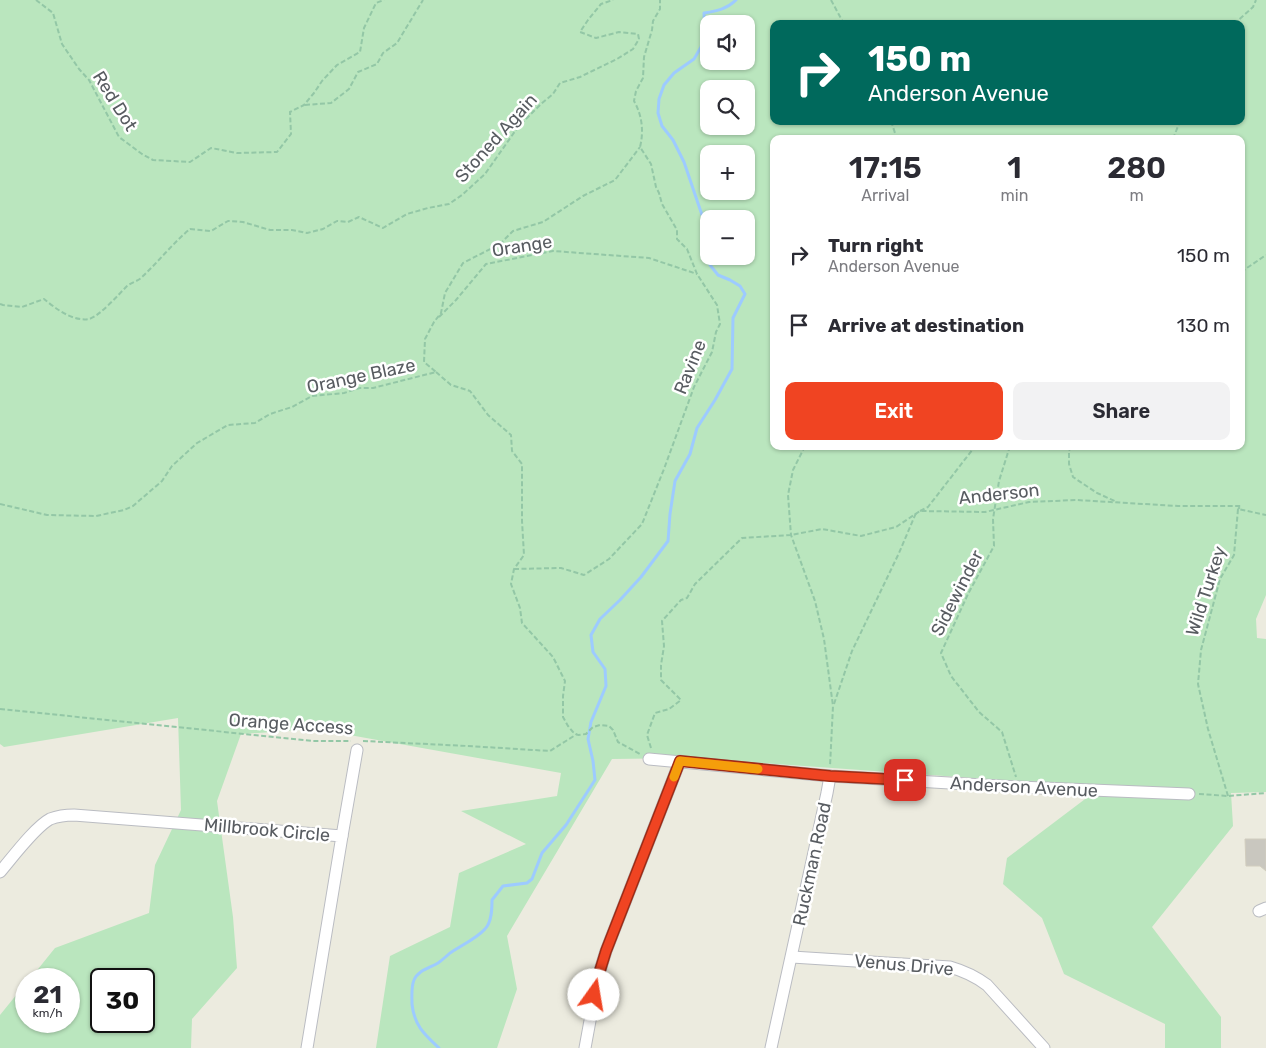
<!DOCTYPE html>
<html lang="en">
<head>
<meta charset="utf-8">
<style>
	:root { --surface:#fff; --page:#f2f2f3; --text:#2b2b33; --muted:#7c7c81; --accent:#f04422 }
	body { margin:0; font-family:Rubik,sans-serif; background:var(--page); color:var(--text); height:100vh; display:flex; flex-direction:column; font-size:19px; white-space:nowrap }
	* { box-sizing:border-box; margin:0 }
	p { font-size:16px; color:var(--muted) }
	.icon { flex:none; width:28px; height:28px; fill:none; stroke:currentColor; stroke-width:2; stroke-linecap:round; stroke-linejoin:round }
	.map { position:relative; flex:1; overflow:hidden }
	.side { position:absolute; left:770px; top:135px; width:475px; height:315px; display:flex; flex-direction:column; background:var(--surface); border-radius:10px; box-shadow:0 1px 4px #0004 }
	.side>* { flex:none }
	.top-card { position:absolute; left:770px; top:20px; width:475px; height:105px; border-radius:10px; box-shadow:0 1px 4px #0004; background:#00695c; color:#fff; overflow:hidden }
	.fabs { position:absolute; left:700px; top:15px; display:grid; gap:10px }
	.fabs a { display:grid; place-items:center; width:55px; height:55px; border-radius:10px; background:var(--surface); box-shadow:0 1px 4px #0004; font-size:25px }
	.speed { position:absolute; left:15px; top:968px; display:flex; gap:10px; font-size:25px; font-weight:700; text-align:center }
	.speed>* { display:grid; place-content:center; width:65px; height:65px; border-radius:50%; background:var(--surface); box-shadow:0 1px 4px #0004; line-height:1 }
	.speed small { font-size:12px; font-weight:400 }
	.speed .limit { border:2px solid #111; border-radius:8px; background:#fff; color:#111 }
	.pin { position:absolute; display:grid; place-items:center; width:42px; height:42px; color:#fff; margin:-21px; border-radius:10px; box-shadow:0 2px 8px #0006 }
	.me { position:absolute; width:55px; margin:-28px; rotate:13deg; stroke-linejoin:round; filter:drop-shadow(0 0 4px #0008) }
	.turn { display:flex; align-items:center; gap:18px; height:105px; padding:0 15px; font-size:22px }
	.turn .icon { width:65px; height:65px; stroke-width:2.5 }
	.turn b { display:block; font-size:35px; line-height:42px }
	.eta { display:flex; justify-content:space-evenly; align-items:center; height:85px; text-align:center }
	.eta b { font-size:30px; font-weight:600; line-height:35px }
	.cta { display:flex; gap:10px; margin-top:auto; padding:10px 15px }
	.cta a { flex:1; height:58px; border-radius:10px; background:var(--accent); color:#fff; font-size:20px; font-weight:600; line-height:58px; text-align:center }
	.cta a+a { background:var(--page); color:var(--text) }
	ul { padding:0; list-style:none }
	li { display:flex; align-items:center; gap:15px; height:70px; padding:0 15px }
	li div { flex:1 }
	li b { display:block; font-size:19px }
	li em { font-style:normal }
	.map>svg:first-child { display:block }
</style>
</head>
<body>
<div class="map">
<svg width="1266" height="1048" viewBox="0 0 1266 1048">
	<rect width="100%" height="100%" fill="#ecebdf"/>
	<!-- green -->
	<path fill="#bae6be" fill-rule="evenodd" d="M0,0H1266V595L1256,619L1257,638L1266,639V792L1231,793L1233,826L1152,927L1221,1017V1048H1165V1024L1064,974L1042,918L1003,884L1007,858L1101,787L691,758L612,759L507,936L517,989L497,1048H376L390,956L450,927L459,873L526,844L461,811L557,796L561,773L316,729L241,734L217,801L233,917L237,968L192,1019L191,1048H0V1015L26,983V1021H69V979H30L55,948L149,913L155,865L181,810L178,718L4,747L0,744ZM709,24H746V61H709ZM774,24H1241V121H774ZM709,89H746V126H709ZM774,139H1241V446H774ZM709,154H746V191H709ZM709,219H746V256H709ZM101,979H144V1021H101Z"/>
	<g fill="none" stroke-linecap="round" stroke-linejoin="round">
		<!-- stream -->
		<path stroke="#9dcbff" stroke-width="3" d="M439,1048C424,1034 414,1025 412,1004C412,996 411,987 414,980C418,970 430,968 438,963C444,959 448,954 453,951C464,944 477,938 485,929C492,922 492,908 492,900L503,886L527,883L532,879L542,853L566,825L595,780L593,761L588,739L591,722L606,686L605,669L593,652L591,635L600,619L620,600L641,577L668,541L670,514L675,481L690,454L697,428L715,400L732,369L733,318L745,294L740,286L730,280L718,275L710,265L707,253L708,224L702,215L684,162L673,140L662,126L658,113L659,99L664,85L674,73L694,59L701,47L705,33L704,13C717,11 727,9 736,0"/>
	</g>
	<!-- building -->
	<polygon fill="#c9c7bf" stroke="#d1cdbe" points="1245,839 1266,839 1266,871 1260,866 1246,866"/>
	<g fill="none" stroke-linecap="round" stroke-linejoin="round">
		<!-- street casing -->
		<g stroke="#babcc2" stroke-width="13">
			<g id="street">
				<polyline points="649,759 830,776 1019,787 1189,794"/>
				<polyline points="342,836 357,750"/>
				<path d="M0,872C12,858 35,827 50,819C58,816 66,815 74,815L342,836L307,1048"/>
				<polyline points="1259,911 1266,908"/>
				<path d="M792,957L950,967C964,971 975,976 987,985L1044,1048"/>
				<polyline points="585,1048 598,977 606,951 680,761"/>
				<polyline points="771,1048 827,793 830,776"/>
			</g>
		</g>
		<!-- path -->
		<g stroke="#93c7a6" stroke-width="2" stroke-dasharray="5 2.5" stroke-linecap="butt">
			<polyline points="36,0 53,13 62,44 79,69 89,80 119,137 142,154 153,160 190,162 211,148 237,153 277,152 291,134 290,112 304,105 314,93 322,81 337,65 360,52 364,28 376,3 384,0"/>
			<polyline points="831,0 844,24"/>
			<polyline points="1234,24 1253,7 1256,0"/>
			<polyline points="305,105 331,103 349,89 358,72 377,64 383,53 397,43 423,0"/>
			<polyline points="891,121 897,139"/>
			<polyline points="1173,139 1180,121"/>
			<polyline points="1241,272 1266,255"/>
			<path d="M0,304L3,305L22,307L44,299C55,308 73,322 89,319C100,316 118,295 127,286C132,282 139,281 143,276C159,261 173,243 190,229L211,231L228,221L243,222L270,230H292L307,233L323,229L337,221L348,222L359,217L383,228L407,214L428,208L449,204L462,195L485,174L518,127L541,104L553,94L560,83L580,77L617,59L633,49L639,39L638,34L619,32L596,38L580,32L588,20L601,4L613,0"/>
			<polyline points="439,317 456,300 486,264 553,251 649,258 697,274"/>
			<polyline points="436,372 451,385 470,391 488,415 511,435 512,451 522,464 522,521 524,555 514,569 511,584 520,608 522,623 553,657 565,681 563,696 563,717 568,726 573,732 578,735 586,734 593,727 600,725 609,726 613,730 618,742 640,754"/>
			<polyline points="805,446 793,470 788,495 791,535 815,601 824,639 833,706 830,766"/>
			<polyline points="1010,446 999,481 993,519 994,546 968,594 941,653 951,676 979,712 1002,732 1016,777"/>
			<polyline points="1071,446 1069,451 1069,464 1073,477 1097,493 1117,502"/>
			<polyline points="0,504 47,515 96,516 124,510 133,506 162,481 172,466 197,443 228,425 255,423 270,414 292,407 312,396 344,393 360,388 373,388 436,372 424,362 425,339 434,322 441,313 445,293 463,263 500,244 513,231 543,222 583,196 615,180 640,147"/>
			<polyline points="920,511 928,507 973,449 983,446"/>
			<path d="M514,569L561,568L584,575L609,559L642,524L664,469L694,387L712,352L716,332L720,324L717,305L697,274L687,249L677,239V230L662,204L659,193L656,187L651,164L640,147C644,131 642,115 634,101L636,91L643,78L644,57L652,30L653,21L660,9V0"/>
			<polyline points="834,704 852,651 899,553 916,513"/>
			<polyline points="0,709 313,741 351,741"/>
			<polyline points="363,741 468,746 550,751 577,734"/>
			<polyline points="651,748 647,735 655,713 669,709 681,700 661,680 661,665 664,646 662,621 681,600 687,598 695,584 742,538 791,535 822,529 861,536 896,527 920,511 985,512 1029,502 1076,500 1178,506 1241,506 1238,509"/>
			<polyline points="1199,794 1228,796 1266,793"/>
			<polyline points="1228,796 1208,729 1198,684 1201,650 1220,579 1234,555 1238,509 1266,515"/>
		</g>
		<!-- street -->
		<use href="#street" stroke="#fff" stroke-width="11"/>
	</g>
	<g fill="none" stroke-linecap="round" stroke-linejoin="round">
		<!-- route casing -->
		<g stroke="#9c2c16" stroke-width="12">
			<polyline id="route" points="594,995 598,977 606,951 680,761 830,776 905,780"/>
		</g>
		<!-- route -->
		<use href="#route" stroke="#f04422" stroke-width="9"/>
		<!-- slow -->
		<polyline stroke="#f59e0b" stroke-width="9" points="674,777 680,761 758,769"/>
	</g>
	<g text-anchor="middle" stroke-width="5" stroke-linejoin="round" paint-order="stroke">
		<!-- street labels -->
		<g font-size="18" fill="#585c61" stroke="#fff">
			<text transform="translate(115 101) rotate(58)" y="6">Red Dot</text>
			<text transform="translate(496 138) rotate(-48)" y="6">Stoned Again</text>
			<text transform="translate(522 246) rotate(-9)" y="6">Orange</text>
			<text transform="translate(690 367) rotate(-68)" y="6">Ravine</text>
			<text transform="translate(361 376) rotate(-12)" y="6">Orange Blaze</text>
			<text transform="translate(999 494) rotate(-6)" y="6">Anderson</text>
			<text transform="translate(1206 591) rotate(-72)" y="6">Wild Turkey</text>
			<text transform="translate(957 593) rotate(-63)" y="6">Sidewinder</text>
			<text transform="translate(291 724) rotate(4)" y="6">Orange Access</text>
			<text transform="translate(1024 787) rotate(3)" y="6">Anderson Avenue</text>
			<text transform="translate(267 830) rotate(5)" y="6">Millbrook Circle</text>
			<text transform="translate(812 864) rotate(-78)" y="6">Ruckman Road</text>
			<text transform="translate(904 965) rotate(5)" y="6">Venus Drive</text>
		</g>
	</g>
</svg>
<div class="fabs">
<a><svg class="icon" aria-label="sound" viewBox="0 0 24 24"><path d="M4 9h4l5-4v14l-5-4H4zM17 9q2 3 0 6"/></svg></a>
<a><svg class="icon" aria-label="search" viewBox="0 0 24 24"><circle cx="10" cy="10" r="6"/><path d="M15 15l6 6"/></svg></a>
<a>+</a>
<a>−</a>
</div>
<div class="speed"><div>21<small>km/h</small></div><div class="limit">30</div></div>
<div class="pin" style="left:905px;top:780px;background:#d93025"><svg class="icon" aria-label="arrive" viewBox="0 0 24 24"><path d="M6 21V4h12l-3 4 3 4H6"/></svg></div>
<svg class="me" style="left:594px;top:995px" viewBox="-20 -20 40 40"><circle r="19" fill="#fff"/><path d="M0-13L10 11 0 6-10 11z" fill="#f04422"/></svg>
<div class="top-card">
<div class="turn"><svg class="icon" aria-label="right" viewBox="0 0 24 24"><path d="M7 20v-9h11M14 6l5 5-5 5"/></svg><div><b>150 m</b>Anderson Avenue</div></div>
</div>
<section class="side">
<div class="eta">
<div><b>17:15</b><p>Arrival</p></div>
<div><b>1</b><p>min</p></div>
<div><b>280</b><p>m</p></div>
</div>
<ul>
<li><svg class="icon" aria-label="right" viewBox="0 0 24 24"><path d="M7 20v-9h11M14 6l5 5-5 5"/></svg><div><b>Turn right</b><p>Anderson Avenue</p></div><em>150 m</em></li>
<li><svg class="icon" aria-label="arrive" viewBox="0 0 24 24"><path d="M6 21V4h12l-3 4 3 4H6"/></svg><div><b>Arrive at destination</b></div><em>130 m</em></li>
</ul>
<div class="cta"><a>Exit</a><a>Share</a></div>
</section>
</div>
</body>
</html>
